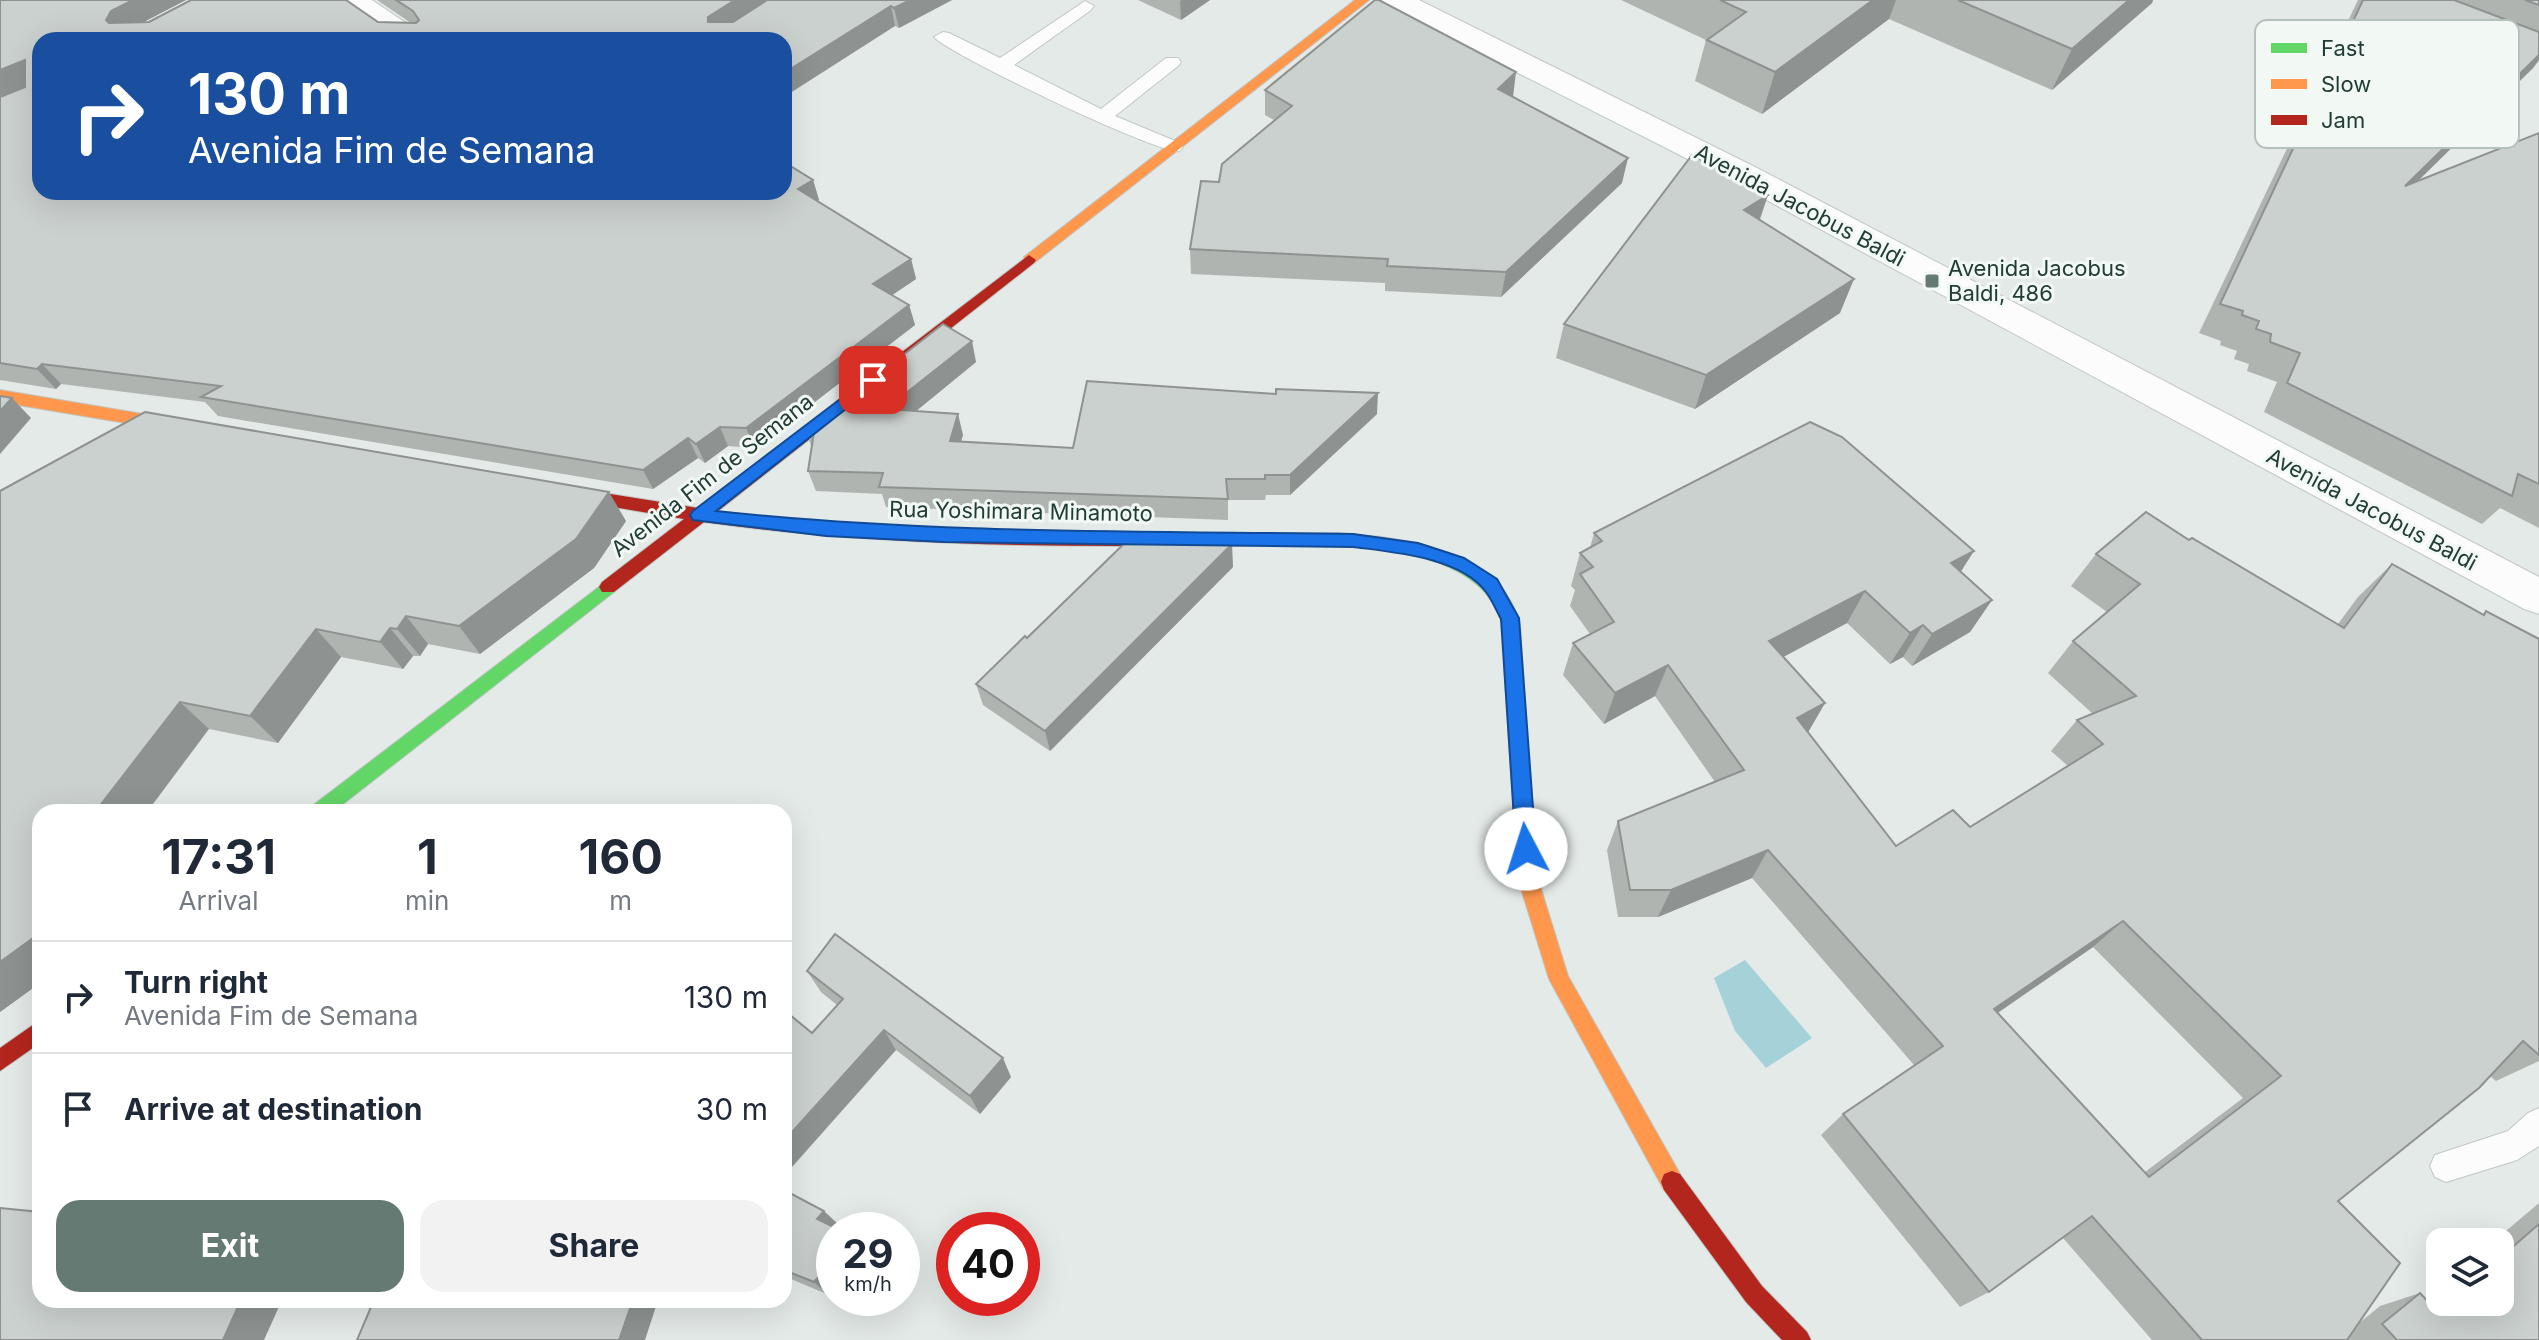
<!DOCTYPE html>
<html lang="en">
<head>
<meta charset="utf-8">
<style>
	:root { --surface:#fff; --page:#f2f2f3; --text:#1f2937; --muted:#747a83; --line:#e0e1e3; --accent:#667a74 }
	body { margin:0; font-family:Inter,sans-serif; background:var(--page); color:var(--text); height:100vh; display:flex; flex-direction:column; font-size:30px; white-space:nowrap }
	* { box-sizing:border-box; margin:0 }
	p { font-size:26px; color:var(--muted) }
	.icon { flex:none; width:44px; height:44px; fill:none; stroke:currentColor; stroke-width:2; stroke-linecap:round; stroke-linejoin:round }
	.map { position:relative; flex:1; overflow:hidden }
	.drawer { position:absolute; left:32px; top:804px; width:760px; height:504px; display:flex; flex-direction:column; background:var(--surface); border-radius:24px; box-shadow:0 8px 32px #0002 }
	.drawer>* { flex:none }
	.hud { position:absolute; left:32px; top:32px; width:760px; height:168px; border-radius:24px; box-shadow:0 8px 32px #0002; background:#1a4fa0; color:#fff; overflow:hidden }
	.controls { position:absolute; left:2426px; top:1228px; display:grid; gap:16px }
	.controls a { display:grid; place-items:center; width:88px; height:88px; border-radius:16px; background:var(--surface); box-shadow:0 8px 32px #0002; font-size:40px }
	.speed { position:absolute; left:816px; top:1212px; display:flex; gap:16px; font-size:40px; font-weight:700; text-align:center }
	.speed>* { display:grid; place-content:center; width:104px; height:104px; border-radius:50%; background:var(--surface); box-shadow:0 8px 32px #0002; line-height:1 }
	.speed small { font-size:20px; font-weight:400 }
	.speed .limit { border:12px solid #d22; background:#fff; color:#111 }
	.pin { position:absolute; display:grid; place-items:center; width:68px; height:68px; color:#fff; margin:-34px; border-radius:16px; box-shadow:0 4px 12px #0006 }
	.me { position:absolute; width:88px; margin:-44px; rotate:355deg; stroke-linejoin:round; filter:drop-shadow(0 0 6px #0008) }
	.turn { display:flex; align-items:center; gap:28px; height:168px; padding:0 24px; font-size:36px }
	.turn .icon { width:104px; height:104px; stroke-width:2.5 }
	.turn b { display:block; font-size:56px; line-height:68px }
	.eta { display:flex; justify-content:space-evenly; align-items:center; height:136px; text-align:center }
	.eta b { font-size:48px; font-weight:700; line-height:56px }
	.action { display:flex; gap:16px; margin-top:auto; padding:16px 24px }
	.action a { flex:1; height:92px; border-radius:24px; background:var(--accent); color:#fff; font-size:32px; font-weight:700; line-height:92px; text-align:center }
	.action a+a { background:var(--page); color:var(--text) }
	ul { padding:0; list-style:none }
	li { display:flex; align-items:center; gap:24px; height:112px; padding:0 24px; border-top:2px solid var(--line) }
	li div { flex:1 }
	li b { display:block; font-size:30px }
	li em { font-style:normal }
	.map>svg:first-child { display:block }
</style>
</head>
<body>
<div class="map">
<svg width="2539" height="1340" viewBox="0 0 2539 1340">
	<rect width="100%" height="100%" fill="#e4eae7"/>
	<!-- water -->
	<polygon fill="#a5d1d8" points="1745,960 1812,1038 1766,1068 1735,1031 1714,978"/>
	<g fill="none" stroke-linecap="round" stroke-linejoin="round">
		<!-- lane casing -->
		<g stroke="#c1c7c4" stroke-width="2">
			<g id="lane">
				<path d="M1085,1L1094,6L1091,10L1014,65L1101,109L1166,58H1178L1181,62L1178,66L1115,116L1180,143L1183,147L1180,151C1162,156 950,55 934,37L943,32L949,33L1000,58Z"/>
				<polygon points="2539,1108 2539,1146 2517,1160 2446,1182 2435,1177 2430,1166 2435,1155 2508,1131 2528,1113"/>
			</g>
		</g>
		<!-- street casing -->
		<g stroke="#c1c7c4" stroke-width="2">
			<g id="street">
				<polygon points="337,0 372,0 422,34 426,40 391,40 342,6"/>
				<polygon points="1381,0 1419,0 1757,168 2539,577 2539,614 2524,609 1733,182 1386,6"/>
			</g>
		</g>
		<!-- fast casing -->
		<g stroke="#c0c7c4" stroke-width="2">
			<g id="fast">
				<path d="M1339,533C1404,538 1501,548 1520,625L1528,755L1526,761L1519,763L1512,761L1510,755C1508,725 1506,694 1504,663C1504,650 1505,634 1501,621C1474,530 1296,545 1223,546L1215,540L1223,534Z"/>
				<polygon points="608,580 614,582 617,587 614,592 333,812 309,812 312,806"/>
			</g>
		</g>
		<!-- slow casing -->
		<g stroke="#c0c7c4" stroke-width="2">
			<g id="slow">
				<polygon points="1355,0 1369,0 1034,263 1024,263 1024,257"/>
				<polygon points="0,390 191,422 199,428 191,434 0,402"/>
				<polygon points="1519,747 1526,749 1528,755 1538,879 1568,976 1680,1174 1683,1182 1680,1190 1672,1193 1664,1190 1549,979 1518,879 1510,755 1512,749"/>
			</g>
		</g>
		<!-- jam casing -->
		<g stroke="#c0c7c4" stroke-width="2">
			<g id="jam">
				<path d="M1029,255L1036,260L1034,263L718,511C885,534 1054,533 1223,534L1229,535L1231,540L1229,545C1207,552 1145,546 1119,546C980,546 841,541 704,522L614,592H602L599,587L602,582L684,519L554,497L548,495L546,491L548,487L554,485L698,508Z"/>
				<polygon points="40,1020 40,1043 0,1071 0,1048"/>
				<polygon points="1672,1171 1680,1174 1762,1286 1807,1332 1811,1340 1782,1340 1746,1302 1664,1190 1661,1182 1664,1174"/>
			</g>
		</g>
		<!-- lane -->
		<use href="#lane" fill="#fbfcfb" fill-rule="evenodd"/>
		<!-- street -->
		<use href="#street" fill="#fbfcfb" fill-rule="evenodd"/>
		<!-- fast -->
		<use href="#fast" fill="#63d668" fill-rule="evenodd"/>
		<!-- slow -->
		<use href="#slow" fill="#ff974d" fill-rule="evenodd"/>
		<!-- jam -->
		<use href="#jam" fill="#b3261e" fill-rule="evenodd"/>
	</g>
	<!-- wall -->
	<g fill="#afb4b1" fill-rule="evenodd">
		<polygon points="0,0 186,0 142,23 411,23 377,0 952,0 899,28 895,26 40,40 813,180 819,200 818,201 911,259 916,279 892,295 909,305 915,325 755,448 728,446 705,463 698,458 653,489 218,416 205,402 61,384 56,389 0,380 0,97 25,87 0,97"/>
		<polygon points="1138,0 1210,0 1181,20"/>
		<polygon points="1621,0 2153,0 2152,3 2052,90 1889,19 1762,114 1695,81 1706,40"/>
		<polygon points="2358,0 2539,0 2539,60 2533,68 2418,181 2539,133 2539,528 2500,508 2482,524 2264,412 2277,382 2247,371 2249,364 2234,359 2237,351 2220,345 2221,341 2199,333"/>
		<polygon points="1265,90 1513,97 1622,183 1501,297 1385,291 1385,283 1191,274 1190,249 1219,182 1274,120 1265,115"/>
		<polygon points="1768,195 1760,220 1840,313 1695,409 1556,358 1564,324"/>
		<polygon points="976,362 916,411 963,435 961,441 1073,448 1377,414 1290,495 1266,495 1265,500 1228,500 1228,520 886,507 882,494 816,491 808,471 812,448 806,431"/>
		<polygon points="0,491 626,521 594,568 480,654 428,644 420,656 413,656 403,669 341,657 278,743 209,729 40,812 40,983 0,1012"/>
		<path d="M1594,533L1961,572L1992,600L1970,632L1912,666L1903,657L1890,664L1847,623L1783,657L1825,703L1808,732L1896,846L1970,827L2068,766L2051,751L2077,720L2093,714L2048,673L2073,641L2107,612L2071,586L2096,554L2189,540L2338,624L2358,597L2392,564L2483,614L2486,611L2539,639V1061L2496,1081L2490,1076L2338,1201L2358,1324L2380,1306L2420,1293L2426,1299L2440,1287V1302H2500V1242H2493L2539,1203V1340H2152L2063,1238L1989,1292L1960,1307L1821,1135L1843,1114L1914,1065L1752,878L1658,917H1618L1607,850L1618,821L1715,782L1655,696L1604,724L1563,675L1573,643L1590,634L1570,606L1575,590L1571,586L1580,553L1590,548ZM2093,947L2243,1098L2145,1172L1998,1013Z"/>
		<polygon points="1233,567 1050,751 983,705 976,684 1027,638"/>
		<polygon points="807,971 1011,1077 980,1114 896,1050 812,1033 837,1005 821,992"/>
		<polygon points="784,1190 839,1225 836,1228 829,1295 784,1276"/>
	</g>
	<!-- shaded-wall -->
	<g fill="#8e9290">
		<polygon points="133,0 186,0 126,31 120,40 106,20 111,11"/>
		<polygon points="735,0 772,0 715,38 708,22 708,17"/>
		<polygon points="910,0 952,0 899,28 894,8"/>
		<polygon points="1182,0 1210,0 1181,20 1180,1"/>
		<polygon points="1873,0 1896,0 1889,19 1762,114 1775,72"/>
		<polygon points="2129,0 2153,0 2152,3 2052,90 2072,49"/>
		<polygon points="891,6 895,26 784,97 784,73"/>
		<polygon points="2539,55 2539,60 2533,68 2382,216 2405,186"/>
		<polygon points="25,60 40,80 0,97 0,70"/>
		<polygon points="1516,72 1513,97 1498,89"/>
		<polygon points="1628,158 1622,183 1501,297 1506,272"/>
		<polygon points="813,180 819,200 805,209 798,189"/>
		<polygon points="1768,195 1756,229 1744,210"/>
		<polygon points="911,259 916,279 879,304 873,284"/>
		<polygon points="1854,279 1840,313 1695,409 1706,375"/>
		<polygon points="909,305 915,325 755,448 746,428"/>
		<polygon points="972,341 976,362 893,430 886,409"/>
		<polygon points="42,364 61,384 56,389 37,369"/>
		<polygon points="1378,393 1377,414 1290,495 1290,475"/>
		<polygon points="12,398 31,418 0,454 0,411"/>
		<polygon points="958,414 963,435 955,461 950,441"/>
		<polygon points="720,427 728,446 705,463 696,444"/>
		<polygon points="688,438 698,458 653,489 643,470"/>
		<polygon points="609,492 626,521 594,568 480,654 459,626"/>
		<polygon points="1232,544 1233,567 1050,751 1045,731"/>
		<polygon points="1974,551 1953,584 1951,563"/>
		<polygon points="1865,591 1847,623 1753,673 1769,641"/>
		<polygon points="1992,600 1970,632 1912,666 1932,634"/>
		<polygon points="406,616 428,644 420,656 397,629"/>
		<polygon points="1923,625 1903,657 1890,664 1910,633"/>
		<polygon points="390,628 413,656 403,669 380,642"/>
		<polygon points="316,629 341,657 278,743 250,716"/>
		<polygon points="1668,665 1655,696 1604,724 1615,693"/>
		<polygon points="180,702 209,729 147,812 95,812"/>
		<polygon points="1825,703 1807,734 1797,718"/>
		<polygon points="1768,850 1752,878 1658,917 1671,890"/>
		<polygon points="2123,921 2093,947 1968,1033 1994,1009"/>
		<polygon points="40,933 40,983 0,1012 0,962"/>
		<polygon points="884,1030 896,1050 784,1176 784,1141"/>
		<polygon points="1003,1058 1011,1077 980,1114 970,1096"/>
		<polygon points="824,1211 839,1225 835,1230 817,1219"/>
		<polygon points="834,1258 834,1289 829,1295 814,1282"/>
		<polygon points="241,1300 282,1300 264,1340 223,1340"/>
		<polygon points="633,1300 658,1300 645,1340 619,1340"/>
	</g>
	<!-- building -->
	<g fill="#cbd1ce" stroke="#8e9290" stroke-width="2" fill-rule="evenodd">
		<polygon points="0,0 133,0 111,11 106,20 109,23 149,22 191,0 346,0 378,22 416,23 419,20 413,11 396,0 735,0 708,17 708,22 733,22 767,0 910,0 894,8 891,6 784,73 784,40 40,40 40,192 784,192 784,162 813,180 798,189 911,259 873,284 909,305 746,428 720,427 696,444 688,438 643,470 201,397 221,386 42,364 37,369 0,363 0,97 25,87 25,60 0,70"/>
		<polygon points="1375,0 1379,0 1516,72 1498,89 1628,158 1506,272 1387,266 1388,259 1190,249 1201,181 1219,182 1222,164 1292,106 1265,90"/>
		<polygon points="1720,0 1873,0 1775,72 1707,40 1746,12"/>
		<polygon points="1958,0 2129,0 2072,49"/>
		<polygon points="2363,0 2454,0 2539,32 2539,55 2405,186 2539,133 2539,484 2518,474 2512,496 2287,383 2300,353 2270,342 2271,334 2256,329 2259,321 2242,315 2243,311 2220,304"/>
		<polygon points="2525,0 2539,0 2539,5"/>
		<polygon points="1692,155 1768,195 1744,210 1854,279 1706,375 1564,324"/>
		<polygon points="943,324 972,341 886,409 958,414 950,441 1073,448 1087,381 1276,394 1276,389 1378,393 1290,475 1265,475 1265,479 1226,479 1228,499 879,487 883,473 808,471 814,432 806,431"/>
		<polygon points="0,396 12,398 0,411"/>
		<polygon points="145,412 609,492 576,539 459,626 406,616 397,629 390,628 380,642 316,629 250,716 180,702 95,812 40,812 40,933 0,962 0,491"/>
		<path d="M1810,422L1842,437L1974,551L1951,563L1992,600L1932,634L1923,625L1910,633L1865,591L1769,641L1825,703L1797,718L1896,846L1953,810L1970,827L2103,744L2077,720L2136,696L2073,641L2140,584L2096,554L2146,512L2189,540L2192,538L2344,628L2392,564L2484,615L2486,611L2539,639V1055L2523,1041L2479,1088L2338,1201L2400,1263L2347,1340H2202L2092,1216L1989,1292L1843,1114L1943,1046L1768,850L1671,890H1630L1618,821L1744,770L1668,665L1615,693L1573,643L1614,622L1580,574L1593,567L1580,553L1602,541L1594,533ZM2123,921L2281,1076L2149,1177L1994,1009Z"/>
		<polygon points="1134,534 1231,535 1232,544 1045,731 976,684 1025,636 1027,638"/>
		<polygon points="835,934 1003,1058 970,1096 884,1030 784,1141 784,1010 812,1033 843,999 807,971"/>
		<polygon points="784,1190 824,1211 817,1219 840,1230 834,1230 834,1258 814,1282 784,1270"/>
		<polygon points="0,1208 40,1212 40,1300 241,1300 223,1340 0,1340"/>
		<polygon points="2539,1224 2539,1340 2397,1340 2382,1324 2420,1293 2437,1311 2448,1302 2500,1302 2500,1258"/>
		<polygon points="374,1300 633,1300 619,1340 357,1340"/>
	</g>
	<!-- route -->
	<path fill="#1a73e8" stroke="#114b97" stroke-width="2" d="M873,374L879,376V383L716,511C928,534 1140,531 1353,534L1418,543L1464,558L1497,579L1519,618L1536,849L1533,855L1526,857L1519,855L1516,849L1501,619C1496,610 1492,600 1486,592C1460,557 1392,552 1353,547L944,542L826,536L693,520L690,515L693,511Z"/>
	<!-- markers -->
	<rect fill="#667a74" stroke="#f2f9f5" stroke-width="3" x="1924" y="273" width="16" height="16" rx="4"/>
	<g text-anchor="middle" stroke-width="6" stroke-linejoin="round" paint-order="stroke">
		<!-- street labels -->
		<g font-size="22" fill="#223d36" stroke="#f2f9f5">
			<text transform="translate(1800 205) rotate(28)" y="8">Avenida Jacobus Baldi</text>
			<text transform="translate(712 475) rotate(-38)" y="8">Avenida Fim de Semana</text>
			<text transform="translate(2372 509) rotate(28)" y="8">Avenida Jacobus Baldi</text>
			<text transform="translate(1021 511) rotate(1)" y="8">Rua Yoshimara Minamoto</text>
		</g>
		<!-- poi labels -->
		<g font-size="22" fill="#223d36" stroke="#f2f9f5" text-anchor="start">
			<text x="1948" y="276">Avenida Jacobus<tspan x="1948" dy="25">Baldi, 486</tspan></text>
		</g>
	</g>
	<!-- legend -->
	<rect x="2255" y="20" width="264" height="128" rx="12" fill="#f2f9f5" stroke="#b4c1bc" stroke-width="2"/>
	<rect x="2271" y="43" width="36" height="10" fill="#63d668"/>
	<rect x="2271" y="79" width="36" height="10" fill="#ff974d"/>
	<rect x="2271" y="115" width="36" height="10" fill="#b3261e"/>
	<g font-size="22" fill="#223d36">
		<text x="2321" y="56">Fast</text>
		<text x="2321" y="92">Slow</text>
		<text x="2321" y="128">Jam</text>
	</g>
</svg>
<div class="controls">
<a><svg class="icon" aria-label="layers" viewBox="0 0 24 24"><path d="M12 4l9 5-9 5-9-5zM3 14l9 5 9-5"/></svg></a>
</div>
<div class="speed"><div>29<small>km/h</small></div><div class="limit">40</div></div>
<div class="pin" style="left:873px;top:380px;background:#d93025"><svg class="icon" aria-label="arrive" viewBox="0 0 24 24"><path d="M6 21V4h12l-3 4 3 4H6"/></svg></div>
<svg class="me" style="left:1526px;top:849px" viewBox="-20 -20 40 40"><circle r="19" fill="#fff"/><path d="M0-13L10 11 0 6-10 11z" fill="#1a73e8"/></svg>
<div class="hud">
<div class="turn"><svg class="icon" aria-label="right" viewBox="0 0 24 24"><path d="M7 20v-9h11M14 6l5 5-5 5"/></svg><div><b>130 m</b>Avenida Fim de Semana</div></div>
</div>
<section class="drawer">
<div class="eta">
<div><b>17:31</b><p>Arrival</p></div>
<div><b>1</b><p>min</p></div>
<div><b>160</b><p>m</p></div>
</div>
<ul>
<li><svg class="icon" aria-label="right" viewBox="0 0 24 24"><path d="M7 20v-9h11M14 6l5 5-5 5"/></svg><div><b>Turn right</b><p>Avenida Fim de Semana</p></div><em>130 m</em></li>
<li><svg class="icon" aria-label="arrive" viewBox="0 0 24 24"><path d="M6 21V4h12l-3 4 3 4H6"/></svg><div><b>Arrive at destination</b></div><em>30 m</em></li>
</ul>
<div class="action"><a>Exit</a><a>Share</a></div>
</section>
</div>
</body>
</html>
